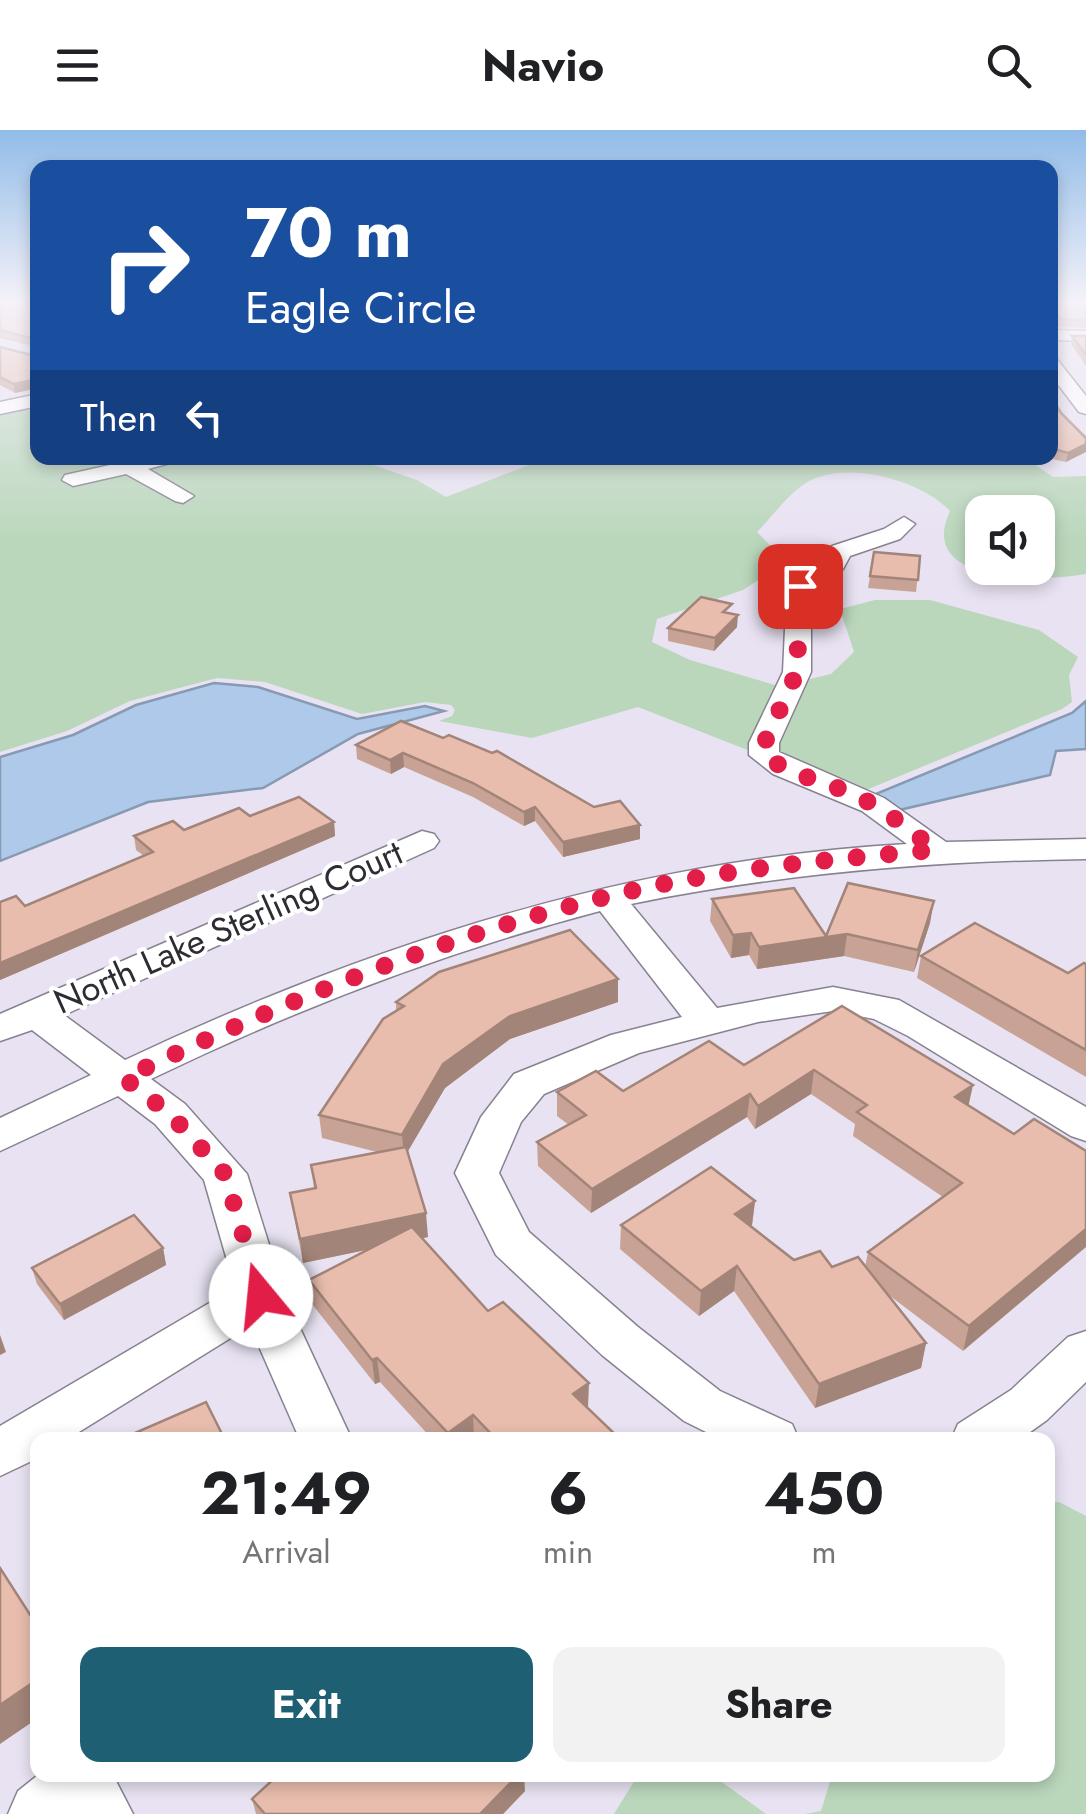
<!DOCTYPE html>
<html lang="en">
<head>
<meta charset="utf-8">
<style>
	:root { --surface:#fff; --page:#f2f2f2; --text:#202124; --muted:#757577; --accent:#1e5f74 }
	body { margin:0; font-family:Jost,sans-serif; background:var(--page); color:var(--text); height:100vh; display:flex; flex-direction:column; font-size:38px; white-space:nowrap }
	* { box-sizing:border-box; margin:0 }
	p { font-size:32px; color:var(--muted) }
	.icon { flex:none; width:55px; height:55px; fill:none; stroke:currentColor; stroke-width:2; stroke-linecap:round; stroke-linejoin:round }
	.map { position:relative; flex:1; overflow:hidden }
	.panel { position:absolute; left:30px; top:1302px; width:1025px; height:350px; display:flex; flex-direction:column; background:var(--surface); border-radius:20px; box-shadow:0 5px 15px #0003 }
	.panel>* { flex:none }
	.hud { position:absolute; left:30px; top:30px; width:1028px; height:305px; border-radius:20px; box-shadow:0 5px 15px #0003; background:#1a4fa0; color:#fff; overflow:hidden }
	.tools { position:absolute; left:965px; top:365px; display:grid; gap:20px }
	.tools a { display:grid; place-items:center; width:90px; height:90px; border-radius:20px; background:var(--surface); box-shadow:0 5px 15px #0003; font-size:50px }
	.pin { position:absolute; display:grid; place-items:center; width:85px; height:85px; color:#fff; margin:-42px; border-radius:20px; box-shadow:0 5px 15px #0006 }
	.me { position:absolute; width:110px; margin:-55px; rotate:343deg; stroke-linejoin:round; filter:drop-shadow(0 0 8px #0008) }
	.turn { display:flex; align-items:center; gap:35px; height:210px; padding:0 50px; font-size:45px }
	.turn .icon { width:130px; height:130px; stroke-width:2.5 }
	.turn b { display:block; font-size:70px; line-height:85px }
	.then { display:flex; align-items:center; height:95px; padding:0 50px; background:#0003; gap:20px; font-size:38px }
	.eta { display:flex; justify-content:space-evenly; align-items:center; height:170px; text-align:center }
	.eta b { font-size:60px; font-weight:700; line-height:70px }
	.button { display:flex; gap:20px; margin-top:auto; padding:20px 50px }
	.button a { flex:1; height:115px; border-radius:20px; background:var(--accent); color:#fff; font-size:40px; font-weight:700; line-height:115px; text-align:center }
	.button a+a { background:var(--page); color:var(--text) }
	header { display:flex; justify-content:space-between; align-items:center; height:130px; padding:0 50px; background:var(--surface); font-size:45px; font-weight:700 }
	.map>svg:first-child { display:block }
</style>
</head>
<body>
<header><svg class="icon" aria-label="menu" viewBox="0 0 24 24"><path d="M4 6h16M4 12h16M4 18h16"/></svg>Navio<svg class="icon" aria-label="search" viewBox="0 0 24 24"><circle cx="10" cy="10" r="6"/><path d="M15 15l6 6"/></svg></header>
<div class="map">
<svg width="1086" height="1684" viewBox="0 0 1086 1684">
	<rect width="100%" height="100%" fill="#e8e2f2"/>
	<!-- green -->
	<g fill="#bad7bc" fill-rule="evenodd">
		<path d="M37,274L38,328H353L417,350L446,367L547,328H1025L1053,347L1086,346V444C1041,452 915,455 950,381C921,350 845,329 806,353C788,364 772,387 757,402L775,420L769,443L743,460L657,489L652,512L690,530L778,556L750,621L638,577L532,608L439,591L452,586L455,580L451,575L425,572L362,584L265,552L217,548L130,571L67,601L0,622V282ZM982,382H1038V438H982Z"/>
		<polygon points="875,470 930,470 1039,500 1078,527 1069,545 1072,572 1062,579 866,660 818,645 777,623 777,614 806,550 831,544 854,522 840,479"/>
		<polygon points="1048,1372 1059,1372 1086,1386 1086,1684 805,1684 821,1681 832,1645 1048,1645"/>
		<polygon points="638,1645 712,1645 766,1684 614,1684"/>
	</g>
	<!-- water -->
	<g fill="#aec9e9" stroke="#889ab2" stroke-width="2.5">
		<polygon points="214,553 258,557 357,589 425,576 444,581 358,604 263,658 148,672 0,731 0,627 73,605 136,575"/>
		<polygon points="1086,571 1086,619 1056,621 1050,645 886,683 871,666 1072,583"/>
	</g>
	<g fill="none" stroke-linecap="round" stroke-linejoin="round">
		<!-- minor casing -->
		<g stroke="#878290" stroke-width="3">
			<g id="minor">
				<polygon points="1050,200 1086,201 1086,211 1050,210"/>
				<polygon points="1050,227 1056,228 1086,266 1086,284 1079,282 1050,244"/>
				<polygon points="38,264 38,276 0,284 0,272"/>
				<polygon points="110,328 177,328 174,332 148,339 194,366 183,373 175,371 126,344 73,356 62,350 65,345 110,335"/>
				<path d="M904,387L915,394L900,409L850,426L843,439L811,459V542L779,613V622L884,668L946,712L1086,709V729C932,731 782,743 631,774L717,878L833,857L899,870L1086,977V1011L1071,1006L908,906L874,889L833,881L758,892L639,923L544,964L521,992L499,1043L529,1102L638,1197L720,1261L792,1294L799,1310H722L684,1291L602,1225L496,1125L455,1043L481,987L514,944L611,905L682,887L600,781C444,822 296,879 151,949L185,974L247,1044L285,1166L352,1310H300L250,1196L66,1310H38V1328L0,1346V1296L235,1158L204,1050L155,994L118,966L0,1021V988L91,945L32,900L0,911V884L422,701L434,704L439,711L434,718L64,885L125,930C371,814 634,729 907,714L862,681L773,644L749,625V613L783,542L787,456L824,430L832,416L884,399Z"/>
				<polygon points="1086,1201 1086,1252 1047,1290 1019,1310 951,1310 958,1294 1011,1260 1068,1207"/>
				<polygon points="38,1645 119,1645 116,1651 133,1684 8,1684 18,1661"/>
			</g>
		</g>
		<!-- minor -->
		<use href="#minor" fill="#fff" fill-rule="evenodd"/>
	</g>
	<!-- wall -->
	<g fill="#c8a395">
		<polygon points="0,173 38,173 38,217 0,208"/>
		<polygon points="1050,173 1086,173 1086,198 1058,196 1050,185"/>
		<polygon points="1072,206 1086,206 1086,236 1071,214"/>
		<polygon points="0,217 35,226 38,225 38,258 15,263 0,255"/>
		<polygon points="1050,265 1061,283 1086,308 1066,332 1048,328 1050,328"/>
		<polygon points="874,422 920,426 916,462 868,458"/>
		<polygon points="731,483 737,497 714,521 668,511 668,498"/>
		<polygon points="401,591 640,709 563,727 535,691 524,696 473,667 404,637 391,644 357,629 356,615"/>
		<polygon points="250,686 334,692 335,706 0,850 0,772 25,776 144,726 136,720 134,706 184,700"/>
		<polygon points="712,769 826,806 930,793 914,842 844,826 757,839 749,825 731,828 710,791"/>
		<polygon points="921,826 1068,843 1086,834 1086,947 917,848"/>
		<polygon points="618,849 618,872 510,909 445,958 407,1022 428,1107 423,1108 488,1181 621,1310 433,1310 380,1252 375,1254 312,1174 309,1150 366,1120 303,1133 290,1063 314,1059 311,1035 377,1022 322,1008 319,985 396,881 396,872"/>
		<polygon points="842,876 968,976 1014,1004 1034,989 963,1221 886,1163 926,1213 921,1238 815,1278 734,1161 699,1186 620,1119 621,1095 755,1071 752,1095 750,1096 794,1130 832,1137 865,1137 868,1122 943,1067 853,1006 855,994 811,964 755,999 747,987 591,1083 538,1036 537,1012 569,995 557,986 557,962 623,961 744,935"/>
		<polygon points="163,1118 166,1135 64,1190 37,1154 32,1138"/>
		<polygon points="525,1661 503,1684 256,1684 252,1669"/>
	</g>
	<!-- shaded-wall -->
	<g fill="#a28479">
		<polygon points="38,249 38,258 15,263 14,254"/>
		<polygon points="1086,314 1086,322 1066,332 1068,323"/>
		<polygon points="738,485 737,497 714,521 715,508"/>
		<polygon points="403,623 404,637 391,644 390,630"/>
		<polygon points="535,677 535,691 524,696 524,682"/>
		<polygon points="334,692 335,706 0,850 0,833"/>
		<polygon points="640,695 640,709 563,727 563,712"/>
		<polygon points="934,771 930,793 914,842 918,820"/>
		<polygon points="751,803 749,825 731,828 733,805"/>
		<polygon points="847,804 844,826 757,839 759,817"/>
		<polygon points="618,849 618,872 510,909 445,958 404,1028 402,1005 443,934 510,886"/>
		<polygon points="814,940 811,964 755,999 758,976"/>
		<polygon points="973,955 968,978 955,967"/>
		<polygon points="750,964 747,987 591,1083 592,1059"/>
		<polygon points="755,1071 752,1095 732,1108 735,1084"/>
		<polygon points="426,1083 428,1107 303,1133 300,1109"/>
		<polygon points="1086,1099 1086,1117 963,1221 969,1196"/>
		<polygon points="163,1118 166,1135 64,1190 60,1174"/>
		<polygon points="737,1136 734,1161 699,1186 701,1161"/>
		<polygon points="0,1205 6,1222 0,1225"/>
		<polygon points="926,1213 921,1238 815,1278 819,1254"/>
		<polygon points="377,1228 380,1252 375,1254 372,1230"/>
		<polygon points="589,1253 588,1277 573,1264"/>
		<polygon points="473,1285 474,1310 448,1310 448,1303"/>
		<polygon points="38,1549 38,1588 0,1614 0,1575"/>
		<polygon points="518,1645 524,1645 525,1661 503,1684 480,1684"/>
	</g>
	<!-- building -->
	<g fill="#e8bdad" stroke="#a28479" stroke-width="2.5">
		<polygon points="0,173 38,173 38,210 0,200"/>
		<polygon points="1050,173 1086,173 1086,190 1060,189"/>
		<polygon points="1072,206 1086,206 1086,225"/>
		<polygon points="0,217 35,226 38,225 38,249 14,254 0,247"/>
		<polygon points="1050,265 1061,283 1086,308 1086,314 1068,323 1050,318"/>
		<polygon points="874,422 920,426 918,450 870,446"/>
		<polygon points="701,467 732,474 723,482 738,485 715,508 668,498"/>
		<polygon points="401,591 443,608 449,605 492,623 497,621 594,677 620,671 640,695 563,712 535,677 524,682 473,653 403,623 390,630 356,615"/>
		<polygon points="299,667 334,692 0,833 0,772 16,766 25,776 153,722 134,706 173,691 184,700 239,678 250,686"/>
		<polygon points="848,753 934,771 918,820 847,804 759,817 751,803 733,805 712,769 794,758 826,806"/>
		<polygon points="975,793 1068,843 1084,833 1086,834 1086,920 921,826"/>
		<polygon points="570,800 618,849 510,886 443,934 402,1005 319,985 383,889 404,876 396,872 439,842"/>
		<polygon points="842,876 973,955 955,967 1014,1004 1034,989 1086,1021 1086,1099 969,1196 868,1122 962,1053 857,982 867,975 814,940 758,976 750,964 592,1059 537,1012 586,985 557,962 596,941 623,961 709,911 744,935"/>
		<polygon points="406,1017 426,1083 300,1109 290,1063 316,1058 311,1035"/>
		<polygon points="711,1037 755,1071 735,1084 794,1130 820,1121 832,1137 858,1127 926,1213 819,1254 737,1136 701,1161 621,1095"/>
		<polygon points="134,1085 163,1118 60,1174 32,1138"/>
		<polygon points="412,1097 488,1181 503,1172 589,1253 573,1264 621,1310 497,1310 473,1285 448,1303 377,1228 372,1230 309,1150"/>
		<polygon points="206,1272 225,1310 119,1310"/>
		<polygon points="0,1438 38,1497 38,1549 0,1575"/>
		<polygon points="278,1645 518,1645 480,1684 265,1684 252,1669"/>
	</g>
	<!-- sky -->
	<linearGradient id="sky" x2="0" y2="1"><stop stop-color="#91bce8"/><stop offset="0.42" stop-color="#f5f2f9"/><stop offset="1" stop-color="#f5f2f9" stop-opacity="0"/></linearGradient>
	<rect width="1086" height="409" fill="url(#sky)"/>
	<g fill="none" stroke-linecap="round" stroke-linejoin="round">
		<!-- route -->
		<path stroke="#e11d48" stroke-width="18" stroke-dasharray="0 32.4" d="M261,1166L225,1044L170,984L124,948C280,873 437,809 605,767C713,740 824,730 935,720C909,699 881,676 850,663C820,650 790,645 764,625V614L797,542L800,456"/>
	</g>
	<g text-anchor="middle" stroke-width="8" stroke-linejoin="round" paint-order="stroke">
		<!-- street labels -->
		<g font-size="35" fill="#2e2c32" stroke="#fff">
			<text transform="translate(228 797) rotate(-24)" y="12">North Lake Sterling Court</text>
		</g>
	</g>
</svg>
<div class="tools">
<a><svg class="icon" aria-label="sound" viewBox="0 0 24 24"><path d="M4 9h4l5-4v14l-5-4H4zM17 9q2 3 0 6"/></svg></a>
</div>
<div class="pin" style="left:800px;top:456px;background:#d93025"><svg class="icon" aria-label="arrive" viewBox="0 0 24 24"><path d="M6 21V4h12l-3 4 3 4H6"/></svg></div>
<svg class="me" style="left:261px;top:1166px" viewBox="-20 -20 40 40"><circle r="19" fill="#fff"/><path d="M0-13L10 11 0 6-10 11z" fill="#e11d48"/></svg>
<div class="hud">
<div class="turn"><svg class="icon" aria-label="right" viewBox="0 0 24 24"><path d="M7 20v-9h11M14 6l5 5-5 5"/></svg><div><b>70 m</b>Eagle Circle</div></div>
<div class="then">Then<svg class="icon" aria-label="left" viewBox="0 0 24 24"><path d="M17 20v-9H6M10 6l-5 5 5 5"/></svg></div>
</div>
<section class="panel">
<div class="eta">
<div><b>21:49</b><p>Arrival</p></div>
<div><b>6</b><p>min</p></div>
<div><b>450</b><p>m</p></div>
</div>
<div class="button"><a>Exit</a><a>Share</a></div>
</section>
</div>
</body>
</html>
